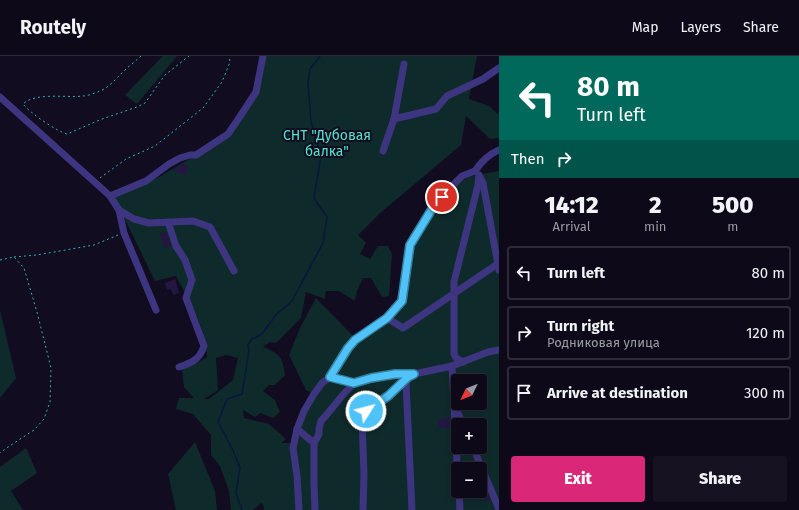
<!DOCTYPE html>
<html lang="en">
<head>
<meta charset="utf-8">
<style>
	:root { --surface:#0d0918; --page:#161221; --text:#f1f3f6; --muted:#9a9aa2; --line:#2d2a37; --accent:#db2777 }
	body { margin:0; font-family:"Fira Sans",sans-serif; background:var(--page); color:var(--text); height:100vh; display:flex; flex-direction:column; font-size:15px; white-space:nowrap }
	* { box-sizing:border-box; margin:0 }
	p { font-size:13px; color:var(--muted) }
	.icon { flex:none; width:22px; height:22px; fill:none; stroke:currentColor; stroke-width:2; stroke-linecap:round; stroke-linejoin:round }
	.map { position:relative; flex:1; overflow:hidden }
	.panel { display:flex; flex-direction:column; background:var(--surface); width:300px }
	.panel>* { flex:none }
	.banner { background:#00695c; color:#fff; overflow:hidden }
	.needle { width:26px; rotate:227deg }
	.controls { position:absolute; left:451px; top:318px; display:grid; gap:8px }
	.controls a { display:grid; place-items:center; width:36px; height:36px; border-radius:4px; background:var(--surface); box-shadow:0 2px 6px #0003,0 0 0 1px var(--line); font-size:20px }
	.pin { position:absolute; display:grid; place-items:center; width:34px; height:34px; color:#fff; margin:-17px; border:2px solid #fff; border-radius:50%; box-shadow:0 1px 4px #0007 }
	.me { position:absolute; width:44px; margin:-22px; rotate:54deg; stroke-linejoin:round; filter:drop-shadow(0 0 3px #0008) }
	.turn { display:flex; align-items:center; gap:14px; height:84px; padding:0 12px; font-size:18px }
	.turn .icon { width:52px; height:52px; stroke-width:2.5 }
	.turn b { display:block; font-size:28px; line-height:34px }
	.then { display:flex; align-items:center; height:38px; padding:0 12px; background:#0003; gap:8px; font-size:15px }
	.eta { display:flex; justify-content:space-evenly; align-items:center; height:68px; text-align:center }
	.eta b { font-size:24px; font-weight:800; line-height:28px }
	.button { display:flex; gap:8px; margin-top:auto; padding:8px 12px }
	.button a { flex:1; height:46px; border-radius:4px; background:var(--accent); color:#fff; font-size:16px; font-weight:800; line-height:46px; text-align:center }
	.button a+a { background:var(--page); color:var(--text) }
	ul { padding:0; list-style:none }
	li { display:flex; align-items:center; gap:12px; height:54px; margin:0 8px 6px; padding:0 4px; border:2px solid var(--line); border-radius:4px }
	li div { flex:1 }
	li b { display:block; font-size:15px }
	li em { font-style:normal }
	header { display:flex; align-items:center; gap:24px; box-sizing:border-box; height:56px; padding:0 20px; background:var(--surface); border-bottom:1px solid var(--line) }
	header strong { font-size:19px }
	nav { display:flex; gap:22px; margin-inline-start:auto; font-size:14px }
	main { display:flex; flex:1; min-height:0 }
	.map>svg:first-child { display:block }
</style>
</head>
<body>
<header>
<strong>Routely</strong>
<nav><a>Map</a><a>Layers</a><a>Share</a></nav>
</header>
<main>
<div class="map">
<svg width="499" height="454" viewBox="0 0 499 454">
	<rect width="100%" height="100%" fill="#110c20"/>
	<!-- green -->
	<g fill="#0f2a2b" fill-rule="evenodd">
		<polygon points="163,0 177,0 137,48 125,39"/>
		<path d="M260,0H477L469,43L489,50L499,59V82L490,83L466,60L461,89L379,158L358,179L366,187L360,198L370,203L378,190H388L392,198L389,240L382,241L371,222H363L357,235L355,245L339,235H326L325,243L306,236L301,262L276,287L270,286L263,291C279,297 283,301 285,319L275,329H269L263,335L275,344L280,356L273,362L260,357L255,361L243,354L244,362L269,368L286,383L281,387H291L312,337L306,334L289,299L300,272L316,242L357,284L403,248L413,191L434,156L461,124L476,119L499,115V454H264L263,448L261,447L253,454H231L229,435L220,410L211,399V379L193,358L176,353L179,342H194L184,331L182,313L193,309L207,301C206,272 189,245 176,220L155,225L113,139L159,121L196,99L232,75L251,42ZM227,299L238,302L233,324L209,343H204L218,334L216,302ZM458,325H480V347H458ZM458,369H480V391H458ZM458,413H480V435H458Z"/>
		<polygon points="0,254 16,322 0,342"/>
		<polygon points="195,386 215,435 217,454 176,454 168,418"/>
		<polygon points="26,392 37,417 11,435 23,454 0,454 0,411"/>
	</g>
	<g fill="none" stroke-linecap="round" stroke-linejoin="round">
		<!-- stream -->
		<polyline stroke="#07173e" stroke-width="1.5" points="242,454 236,437 240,412 233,394 218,366 227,343 242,338 249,295 248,289 252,283 262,278 275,260 292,245 323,187 327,161 314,142 321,100 311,66 308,27 310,13 320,0"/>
	</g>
	<!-- building -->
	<g fill="#231742">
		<polygon points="181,107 189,110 186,119 174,115 175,111 179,112"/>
		<polygon points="166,176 171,190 164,192 160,178"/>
		<polygon points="175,223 179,237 173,239 171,233 167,234 165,227"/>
		<polygon points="450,361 450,371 440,373 437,364"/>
		<polygon points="480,421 490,444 485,446 480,428"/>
	</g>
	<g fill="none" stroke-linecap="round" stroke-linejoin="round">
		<!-- path -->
		<g stroke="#29b3b5" stroke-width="1" stroke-dasharray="2 3" stroke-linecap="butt">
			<path d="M141,0C136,5 130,9 125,14C114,24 110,32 95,37C92,38 87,40 83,40C67,42 35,36 23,48C30,57 56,75 67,78L102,63L137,51L145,47L165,19L189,0"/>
			<polyline points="100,122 126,103 155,90 203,52 222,26 230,6 229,0"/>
			<polyline points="14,201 37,199 94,189 118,179"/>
			<polyline points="0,204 14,201 24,212 37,256 51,312 50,346 44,363 34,374 5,393 0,397"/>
		</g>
		<!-- minor -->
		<g stroke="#3e3581" stroke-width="7">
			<polyline points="404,8 394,63 436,53 447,40 483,23 499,12"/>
			<polyline points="0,41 110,140 119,154 124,177 156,254"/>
			<polyline points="383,95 394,63"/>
			<path d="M475,115C482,105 488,99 499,94"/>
			<polyline points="480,121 483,127 499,214"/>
			<polyline points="110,140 146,125 169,108 180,102 190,99 196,99 228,78 239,62 256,36 263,0"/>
			<polyline points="119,154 134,163 149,167 193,165 210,171 234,215"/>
			<path d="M168,166L176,190L185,204L192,224L186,242L204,290C200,303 192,307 179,311"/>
			<polyline points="387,262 403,272 499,207"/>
			<polyline points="463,306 456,302 454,298 454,226 478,129 479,119"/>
			<polyline points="330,321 354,327"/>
			<polyline points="457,354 463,369"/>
			<path d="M297,373L314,387L319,378V373L321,365C331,355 343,336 354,328C364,319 400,318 414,318"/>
			<polyline points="314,387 314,427 315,454"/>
			<polyline points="473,391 499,453"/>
			<polyline points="458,425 452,310 488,296 499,294"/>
			<polyline points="459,435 460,454"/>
			<polyline points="299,454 297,420 293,392 297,373 304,355 314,338 322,327 330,321 348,292 355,284 387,262 402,245 410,189 432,153 453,129 462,120 475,115"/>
			<polyline points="363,454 364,418 362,362 366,355 388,339 408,321"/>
			<polyline points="412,454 406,327 408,321 414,318 452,310"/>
		</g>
	</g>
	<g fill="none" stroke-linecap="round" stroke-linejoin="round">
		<!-- route casing -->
		<g stroke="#337fa1" stroke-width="10">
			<polyline id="route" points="366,355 388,340 408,321 414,318 395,318 371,322 354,327 330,321 348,292 355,284 387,262 402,245 410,189 432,153 442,141"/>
		</g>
		<!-- route -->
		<use href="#route" stroke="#4fc3f7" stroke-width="7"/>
	</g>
	<g text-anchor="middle" stroke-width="4" stroke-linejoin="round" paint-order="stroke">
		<!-- park labels -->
		<g font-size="14" fill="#54e3ca" stroke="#110c20">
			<text x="327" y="84">СНТ "Дубовая<tspan x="327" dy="16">балка"</tspan></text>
		</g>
	</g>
</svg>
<div class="controls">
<a><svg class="needle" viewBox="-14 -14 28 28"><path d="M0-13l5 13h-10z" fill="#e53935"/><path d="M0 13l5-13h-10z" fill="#9a9aa2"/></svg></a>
<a>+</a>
<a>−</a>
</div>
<div class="pin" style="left:442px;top:141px;background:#d93025"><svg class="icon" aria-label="arrive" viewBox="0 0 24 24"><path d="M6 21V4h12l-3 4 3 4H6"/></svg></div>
<svg class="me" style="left:366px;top:355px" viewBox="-20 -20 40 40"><circle r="17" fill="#4fc3f7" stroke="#fff" stroke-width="3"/><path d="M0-11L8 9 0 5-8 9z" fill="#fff"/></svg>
</div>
<section class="panel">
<div class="banner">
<div class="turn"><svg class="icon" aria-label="left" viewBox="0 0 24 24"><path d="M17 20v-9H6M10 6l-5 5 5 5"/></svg><div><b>80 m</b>Turn left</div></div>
<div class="then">Then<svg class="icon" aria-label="right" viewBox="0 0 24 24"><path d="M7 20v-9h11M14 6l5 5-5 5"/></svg></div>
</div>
<div class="eta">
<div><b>14:12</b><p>Arrival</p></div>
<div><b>2</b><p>min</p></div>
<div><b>500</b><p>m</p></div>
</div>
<ul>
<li><svg class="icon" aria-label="left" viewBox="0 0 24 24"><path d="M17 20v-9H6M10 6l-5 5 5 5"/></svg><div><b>Turn left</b></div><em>80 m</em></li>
<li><svg class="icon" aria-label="right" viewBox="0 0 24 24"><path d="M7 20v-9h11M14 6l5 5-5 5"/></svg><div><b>Turn right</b><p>Родниковая улица</p></div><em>120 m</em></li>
<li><svg class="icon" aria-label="arrive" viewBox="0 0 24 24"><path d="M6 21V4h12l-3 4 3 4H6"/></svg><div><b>Arrive at destination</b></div><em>300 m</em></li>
</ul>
<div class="button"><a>Exit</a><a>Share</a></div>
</section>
</main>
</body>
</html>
